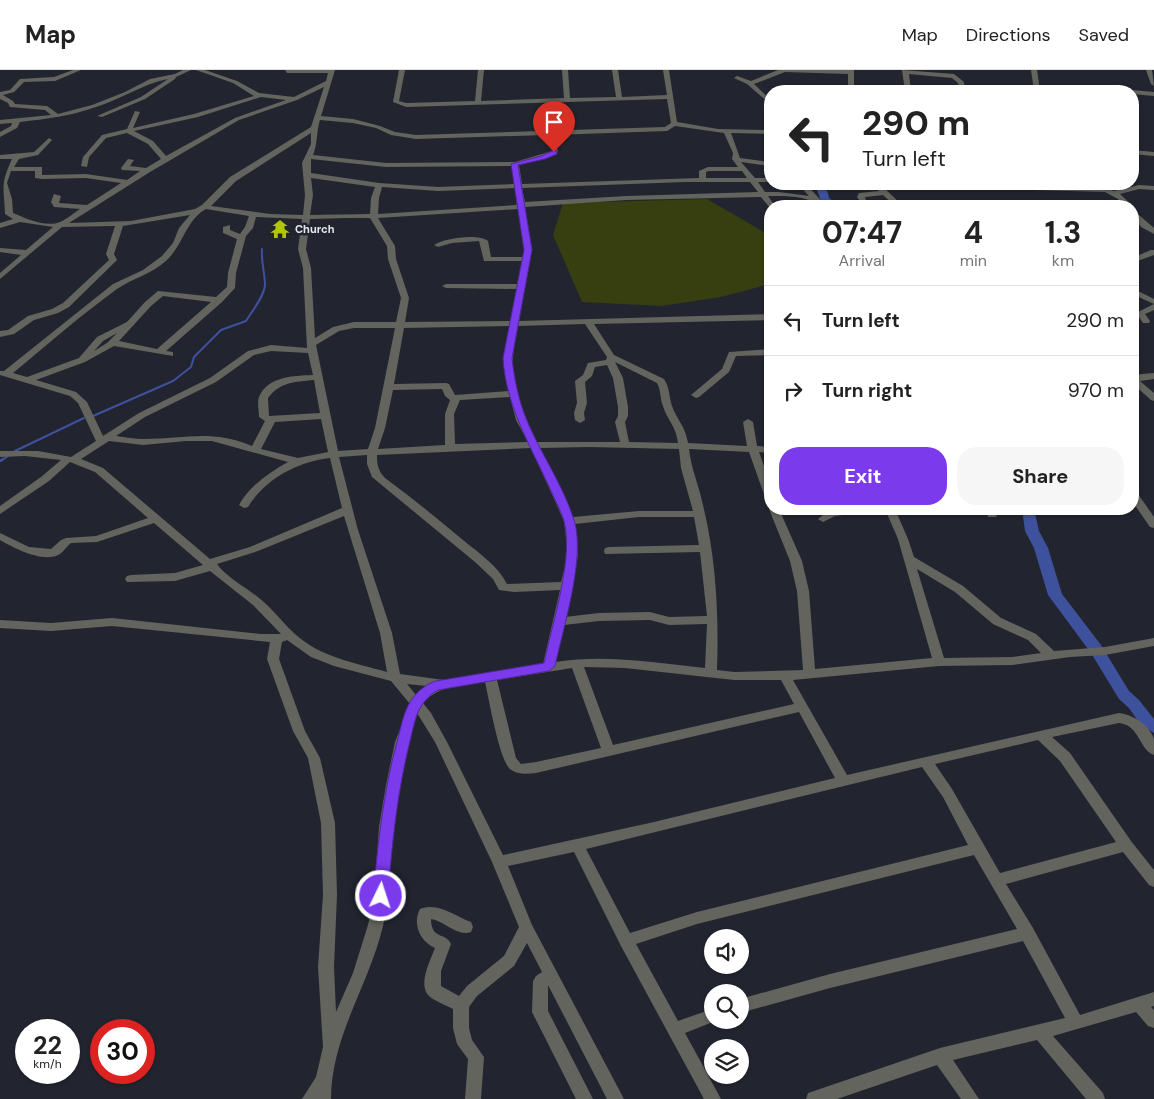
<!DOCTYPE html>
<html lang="en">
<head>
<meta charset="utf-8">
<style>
	:root { --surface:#fff; --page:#f6f6f6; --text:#222; --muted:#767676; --line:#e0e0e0; --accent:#7c3aed }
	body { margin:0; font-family:"DM Sans",sans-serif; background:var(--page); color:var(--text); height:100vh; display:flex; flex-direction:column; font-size:19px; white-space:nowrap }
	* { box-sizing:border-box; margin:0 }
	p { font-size:16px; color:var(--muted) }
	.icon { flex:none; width:28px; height:28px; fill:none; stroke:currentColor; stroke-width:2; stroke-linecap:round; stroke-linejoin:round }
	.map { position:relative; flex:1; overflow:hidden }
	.drawer { position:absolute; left:764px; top:130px; width:375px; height:315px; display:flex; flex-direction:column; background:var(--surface); border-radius:20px; box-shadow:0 1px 4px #0004 }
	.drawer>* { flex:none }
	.top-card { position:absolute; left:764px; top:15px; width:375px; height:105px; border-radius:20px; box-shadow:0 1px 4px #0004; background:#fff; color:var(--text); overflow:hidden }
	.tools { position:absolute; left:704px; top:859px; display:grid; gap:10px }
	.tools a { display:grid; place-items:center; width:45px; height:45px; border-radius:50%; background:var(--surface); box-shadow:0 1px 4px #0004; font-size:25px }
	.speed { position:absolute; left:15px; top:949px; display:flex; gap:10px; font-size:25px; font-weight:700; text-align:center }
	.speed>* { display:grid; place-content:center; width:65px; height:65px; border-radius:50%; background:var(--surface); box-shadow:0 1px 4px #0004; line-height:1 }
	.speed small { font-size:12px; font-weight:400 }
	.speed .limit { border:8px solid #d22; background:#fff; color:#111 }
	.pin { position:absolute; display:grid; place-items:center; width:42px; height:42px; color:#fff; margin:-51px -21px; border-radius:50% 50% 50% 0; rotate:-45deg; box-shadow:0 0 5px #0007 }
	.pin .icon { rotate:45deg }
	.me { position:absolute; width:55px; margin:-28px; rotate:4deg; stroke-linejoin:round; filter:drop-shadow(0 0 4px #0008) }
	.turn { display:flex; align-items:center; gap:18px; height:105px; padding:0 15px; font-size:22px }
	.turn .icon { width:65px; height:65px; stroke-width:2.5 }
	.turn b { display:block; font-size:35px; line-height:42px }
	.eta { display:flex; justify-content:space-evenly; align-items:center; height:85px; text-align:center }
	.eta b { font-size:30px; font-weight:700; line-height:35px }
	.action { display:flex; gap:10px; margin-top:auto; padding:10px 15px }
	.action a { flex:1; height:58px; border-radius:20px; background:var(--accent); color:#fff; font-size:20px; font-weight:700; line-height:58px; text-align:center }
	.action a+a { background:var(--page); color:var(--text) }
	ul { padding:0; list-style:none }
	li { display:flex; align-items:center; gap:15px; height:70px; padding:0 15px; border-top:1px solid var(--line) }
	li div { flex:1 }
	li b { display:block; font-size:19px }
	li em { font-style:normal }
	header { display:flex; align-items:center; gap:30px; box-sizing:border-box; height:70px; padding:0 25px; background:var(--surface); border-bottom:1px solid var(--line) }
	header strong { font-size:24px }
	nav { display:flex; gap:28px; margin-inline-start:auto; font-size:18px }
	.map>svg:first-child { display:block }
</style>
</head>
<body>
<header>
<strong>Map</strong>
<nav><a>Map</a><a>Directions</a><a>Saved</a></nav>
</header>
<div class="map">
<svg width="1154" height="1029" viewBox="0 0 1154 1029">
	<rect width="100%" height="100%" fill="#22252f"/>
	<!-- green -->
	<polygon fill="#373e0f" points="707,129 769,165 770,214 721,227 661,236 582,232 553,165 563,133"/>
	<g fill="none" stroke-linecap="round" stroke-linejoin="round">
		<!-- stream-far1 -->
		<g stroke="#3e519d" stroke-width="2">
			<path d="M93,346L173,311L191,297L194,287L221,260L246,251C252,241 264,227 265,215C265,204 261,192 262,179"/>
			<polyline points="15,381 84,348"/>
			<polyline points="1,391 8,386"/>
		</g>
		<!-- stream -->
		<polyline stroke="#3e519d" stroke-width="2.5" points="0,391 3,389"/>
		<!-- river -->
		<g fill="#3e519d" fill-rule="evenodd">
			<polygon points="815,114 823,114 828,123 829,128 840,136 830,136 821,131"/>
			<polygon points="1022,439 1034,439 1039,461 1048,478 1062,524 1101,575 1129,621 1139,630 1154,649 1154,663 1140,654 1129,638 1119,629 1091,583 1048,525 1034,478 1025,461"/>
		</g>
		<!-- minor -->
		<g fill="#63645e" fill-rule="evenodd">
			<path d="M73,0H81L55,11L24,12L14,22L3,25L13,31L15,34L47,36L58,44L92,35L125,22L150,9L175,4L183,0H191L176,7L175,9L145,29L102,47L97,46L141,27L168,9C143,14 121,29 96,37C71,46 46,49 20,52L17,58L0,67V62L11,56L12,53L0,54V50L51,45L45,40L10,37L8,33L0,29V22L10,20L20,9L54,7Z"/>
			<path d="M196,0H205L237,11L259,23L294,27L326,11L328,3H287L285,0H335L321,46L353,49L380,56L395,62L416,65L665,57L671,53L667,29L406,37L393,32L399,0H405L399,31L406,33L475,31L478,0H484L481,31L564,28L562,0H568L570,28L616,27L612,0H618L622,27L667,25L663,0H669L677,52L718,59L770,60V64L731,63L740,88L770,92V96L741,92L755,108H770V112H758L765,122H779L809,126L798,114H806L826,136H818C808,125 782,126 768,126L775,136H770V138L761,127L626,130L525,137L532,180L519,251L770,244V250L594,254L614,285L664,309C670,318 669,327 672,336C678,352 685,355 688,373L747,376L743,352L748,349L753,352L757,376L770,377V383L759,382L770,413V430L765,427L749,382L689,379C691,398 698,413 702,431C716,486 719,544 717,600L734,602L803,600L797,521L790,491L769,439L770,437V439H779L802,491L809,521L815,599L932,588L898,469L885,439H895L908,469L914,487L963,516L1001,548L1036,564L1054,581L1105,577L1154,568V576L1105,585L1070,587L1012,595L939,596L793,610L847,705L1119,643C1133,645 1149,654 1154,669C1154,673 1154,680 1154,685C1139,680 1140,655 1119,653L1052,667L1070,683L1131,771L1154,800V817L1149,815L1123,782L1006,814L1033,858L1080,945L1154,922V936L1151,937L1154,940V958L1148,956L1136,942L1053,966L1103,1023L1105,1029H1086L1037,970L953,990L979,1029H961L937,995L837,1029H806L808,1023L814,1021L940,978L1065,948L1023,871L830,918L740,943V929L830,904L1017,859L974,785L697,854L636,874L678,951L712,939V950H718L685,963L721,1029H704L621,876L574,782L508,796L532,855L624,1029H607L548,915V941L593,1029H576L532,942L533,911L536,906L542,902L527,873L514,896L477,926L469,937V958L472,970L484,987L481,1029H465L468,989L457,974L453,958V939C446,935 434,931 428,925C418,913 431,889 435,878C420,871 412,854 420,839C439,832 454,846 471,852L473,857L471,862C457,867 445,851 431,849C431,870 446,862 451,874L441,901V916L459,926L467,916L504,886L519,857L492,792L435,672L417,643C403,679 396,720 393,758C390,791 390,823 383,856C369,915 331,967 331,1029H302L316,1007L323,977L318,897L323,825L321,753L308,688L293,661L267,589L270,572L112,556L51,561L0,558V550L51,553L112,548L261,564H281L253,535L210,501L175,511L127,512L125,509L127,506L131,505L175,503L203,495L154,453L97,472L71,473C67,476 64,481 60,484C44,494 14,478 0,470V463L29,477L51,479L61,470L66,468L96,466L148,448L95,402L70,392L49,411L0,444V436L41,407L61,390L25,386L0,387V381H38L71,387L96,371L78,333L70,326L0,305V301H4L113,214L143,200L162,186L173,173L179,158L190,145L123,156L114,184L117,190L69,237L58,243L34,250L14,264L0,267V261L8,260L28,246L52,239L63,233L109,190L106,184L115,156L62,157L0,209V203L21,185L0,182V178L26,180L53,157L20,152L0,158V153L13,149L5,144C4,116 0,115 12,89H0V85L34,82L49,68L52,70L38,85L19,89L14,97H42V105L86,104L127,110L140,101L122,100L121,98L128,89L134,90L130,96L146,98L161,89L148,74L127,63L106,68L89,87L87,97L81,96L83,87L102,65L127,59L135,41L140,42L133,58L194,44L254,26L233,13ZM324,17L311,57L230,107L202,135L195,139L131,151L69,153L150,102L239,50L297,30ZM261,27L286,30L235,48L166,86L153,71L134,61L198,47ZM320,50L353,53L376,58L391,65L416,69L545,65L552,81L515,92L386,93L313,85C318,73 316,62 320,50ZM675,56L724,63L733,83L732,89L738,97H708L699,101V108L522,114L519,95L555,85L558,81L552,65L667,61ZM311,63V74L302,93L305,125L303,145L270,144L211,136L236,111ZM311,89L386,97L512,96L514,114L438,117L379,113L311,103ZM11,101H35V108L42,109L86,108L121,113L87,135L59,133L61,126L54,124L51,132L54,137L80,139C74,143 67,149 60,152C46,158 25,148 13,143L12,129L7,113ZM709,101H742L747,108H706V102ZM311,108L375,117L371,128L370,144L310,145L313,125ZM685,112H750L758,122L626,126L525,132L522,118ZM382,117L438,121L515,118L517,134L516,135L378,144L379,128ZM206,139L249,146L245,157L240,164L230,160V155L223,157V163L237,169L228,203L227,217L216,227L158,221L145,232L127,252L97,267L79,288L27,307L13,303C47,275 81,245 117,219C133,208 152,204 167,190C183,175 186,150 206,139ZM518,139L524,180L523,187H491L488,171C479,163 443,168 434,175L438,177L452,173L479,171L484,191H522L517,214H446L442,216L446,218L517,219L511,251L405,252L409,228L396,189L395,176L378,148ZM256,147L302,149L298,179L303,198L307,278L271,275L248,281L210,308L139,343L103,366L87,332L76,322L36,310L85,292L114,276L173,286V282L166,281L222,232L235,218L236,203L246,166L253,158ZM347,148H370L387,176L388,189L401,228L396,252H354L333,257L315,268L311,198L306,179L310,149ZM163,226L211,232L157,279L119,271L151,236ZM585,254L607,287L606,290L588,293L583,305L575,311L577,333L574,343L575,350L580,353L585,350L584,343L587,333L585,312L592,306L595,297L607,295L613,308L618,337V346L615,352L620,372H537C526,350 510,311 513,287C514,277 516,266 518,256ZM510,256C504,283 502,295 509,321L455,325L449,314L446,313L394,314L404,258ZM354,258H395L375,358L368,379L338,381L316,275L339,261ZM117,263L107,273L94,281L103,271ZM271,281L308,283L313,305C294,306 268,306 259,327C257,332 259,341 259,347L265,351L252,376C210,359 186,369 144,369C135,369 125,367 116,366L145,347L216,312L254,285ZM615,292L657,313C661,320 660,329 663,336C668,352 676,355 678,373L629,372L625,352L628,346V337L623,308ZM314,310L320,343L269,346L268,328C280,312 294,312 314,310ZM442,319L445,326L450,330L445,344V375L378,379L385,358L393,320ZM510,327L516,350L528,372L455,374L454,344L460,330ZM321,349L328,382L298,388L261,379L275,352ZM109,371L143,375L186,371H212L288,392C270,402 249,416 239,435L244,438L248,437C265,409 297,392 330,388L342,438L250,477L210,489L103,398L81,389ZM589,377L679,379L681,398L693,441H639L573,447L540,378ZM531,378L564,451L568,485L561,512L507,514C498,496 479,483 463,470C438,449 412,428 385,408C378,401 377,394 377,385ZM367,385V394L372,407L475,492L493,509L499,520L514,522L560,520L543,594L444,610L400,604L392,563L358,460L339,387ZM344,446L380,563L387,602C355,593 320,587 295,564C283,553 272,538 259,528C246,517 227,508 217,494L258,481ZM639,447H694L699,475L609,477L605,478L604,481L605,484L700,482L707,546L669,547L650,542L599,543L565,547L578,485L575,454ZM917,499L955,522L993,554L1028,570L1041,583L1012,587L944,588ZM650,550L669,555L707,554L705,598C656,593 605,584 556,592L564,555L599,551ZM287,570L311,587L334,596L391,611L410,634L395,672L386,715L379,757L374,826L368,855L353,903L336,942L334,897L337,825L335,753L320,688L305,661L279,589L282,572ZM584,597L625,598L734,610H781L794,634L613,675ZM572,598L601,678L536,692L521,694L516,688L497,610ZM485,612C489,629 499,689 510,699C517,705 528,704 536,703L799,642L835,708L654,752L503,785L447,672L431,643L423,633C439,615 463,615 485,612ZM407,614L427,616L416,625ZM1038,670L1060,691L1116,772L1000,803L952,719L935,694ZM922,697L943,727L968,775L697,842L630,863L586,779Z"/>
			<polygon points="778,0 854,0 854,21 848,21 848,4 785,2 754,14 770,29 770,34 747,14 734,8 737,6 751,11"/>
			<polygon points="902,0 954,4 964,12 965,21 959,21 958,13 952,8 909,4 911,21 905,21"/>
			<polygon points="1031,0 1037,0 1040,21 1034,21"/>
			<polygon points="1146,0 1152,0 1154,16 1151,14"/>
			<polygon points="1110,19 1120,19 1123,21 1107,21"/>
			<polygon points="1132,20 1154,22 1154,26 1132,24 1132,21 1129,21"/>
			<polygon points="1132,80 1154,82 1154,86 1132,84"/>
			<polygon points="872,114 956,114 1106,118 1114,121 1139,115 1154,116 1154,120 1139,119 1120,124 1133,136 1125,136 1118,129 1105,122 882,116 903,136 895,136 883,125 865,127 866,131 860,131 857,127 859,123 879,121"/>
			<polygon points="1132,139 1154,158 1154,164 1141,157 1132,146"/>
			<polygon points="1151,180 1154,180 1154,185 1132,193 1132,188"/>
			<polygon points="1132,218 1154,229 1154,240 1145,244 1150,251 1149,253 1143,253 1136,243 1154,234 1132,224"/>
			<polygon points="770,279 770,285 736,286 729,302 699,327 696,328 691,325 722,299 729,282"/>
			<polygon points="1154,303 1154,309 1140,311 1154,323 1154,331 1151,330 1132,313 1132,305"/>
			<polygon points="1132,420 1136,421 1154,447 1154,458 1150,457 1132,431"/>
			<polygon points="839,439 871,439 866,442 835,446 823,452 818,449 828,441"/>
			<polygon points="986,439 996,439 997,445 996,447 988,447"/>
		</g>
	</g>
	<!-- route -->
	<path fill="#7c3aed" stroke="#51269a" d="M554,80L557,81V84L545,89L518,95L532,180L512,288C514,308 519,332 527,351C541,384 563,415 574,450C586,487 563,558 555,596L549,601L438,620C432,623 426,629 422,635C415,645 413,660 410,671C397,723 392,774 388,826L386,831L381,833L376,831L373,826C378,774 383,723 397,672C401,658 403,642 412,629C418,621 426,614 436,611L544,593C552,554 574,488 564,451C561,441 556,432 552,423C532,378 506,338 503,288L524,180L511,94L541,86Z"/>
	<!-- icons -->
	<defs>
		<g id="temple-bare" transform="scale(1.5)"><path d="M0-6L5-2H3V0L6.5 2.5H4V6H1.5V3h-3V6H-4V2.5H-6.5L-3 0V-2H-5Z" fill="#b0c503" stroke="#22252f" stroke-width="2.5" paint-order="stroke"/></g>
	</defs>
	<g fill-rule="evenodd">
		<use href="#temple-bare" x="280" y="159"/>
	</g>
	<g text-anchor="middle" stroke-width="5" stroke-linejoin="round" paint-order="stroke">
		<!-- far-poi labels -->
		<g font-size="11" font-weight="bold" fill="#e5e8ef" stroke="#22252f" text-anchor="start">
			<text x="295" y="163">Church</text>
		</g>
	</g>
</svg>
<div class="tools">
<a><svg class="icon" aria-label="sound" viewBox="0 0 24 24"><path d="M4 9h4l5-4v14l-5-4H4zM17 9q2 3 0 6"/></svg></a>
<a><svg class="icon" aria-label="search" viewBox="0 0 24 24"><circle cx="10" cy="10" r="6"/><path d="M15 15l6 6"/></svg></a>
<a><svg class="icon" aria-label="layers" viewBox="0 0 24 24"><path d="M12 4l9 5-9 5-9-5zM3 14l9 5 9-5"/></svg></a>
</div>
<div class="speed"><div>22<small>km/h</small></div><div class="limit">30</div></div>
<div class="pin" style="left:554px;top:82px;background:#d93025"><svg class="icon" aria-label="arrive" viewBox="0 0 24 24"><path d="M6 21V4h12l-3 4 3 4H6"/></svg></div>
<svg class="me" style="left:381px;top:826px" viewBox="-20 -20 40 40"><circle r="17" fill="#7c3aed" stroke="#fff" stroke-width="3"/><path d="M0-11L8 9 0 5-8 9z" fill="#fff"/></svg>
<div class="top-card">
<div class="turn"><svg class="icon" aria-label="left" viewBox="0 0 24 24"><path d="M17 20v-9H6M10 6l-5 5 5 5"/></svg><div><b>290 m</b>Turn left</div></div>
</div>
<section class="drawer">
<div class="eta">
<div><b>07:47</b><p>Arrival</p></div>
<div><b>4</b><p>min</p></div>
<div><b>1.3</b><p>km</p></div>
</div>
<ul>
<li><svg class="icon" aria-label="left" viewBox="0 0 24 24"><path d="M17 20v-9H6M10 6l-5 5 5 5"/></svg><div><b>Turn left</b></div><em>290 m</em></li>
<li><svg class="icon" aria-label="right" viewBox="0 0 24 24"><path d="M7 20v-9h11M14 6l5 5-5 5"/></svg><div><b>Turn right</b></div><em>970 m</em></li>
</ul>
<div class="action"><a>Exit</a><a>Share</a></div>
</section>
</div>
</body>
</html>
